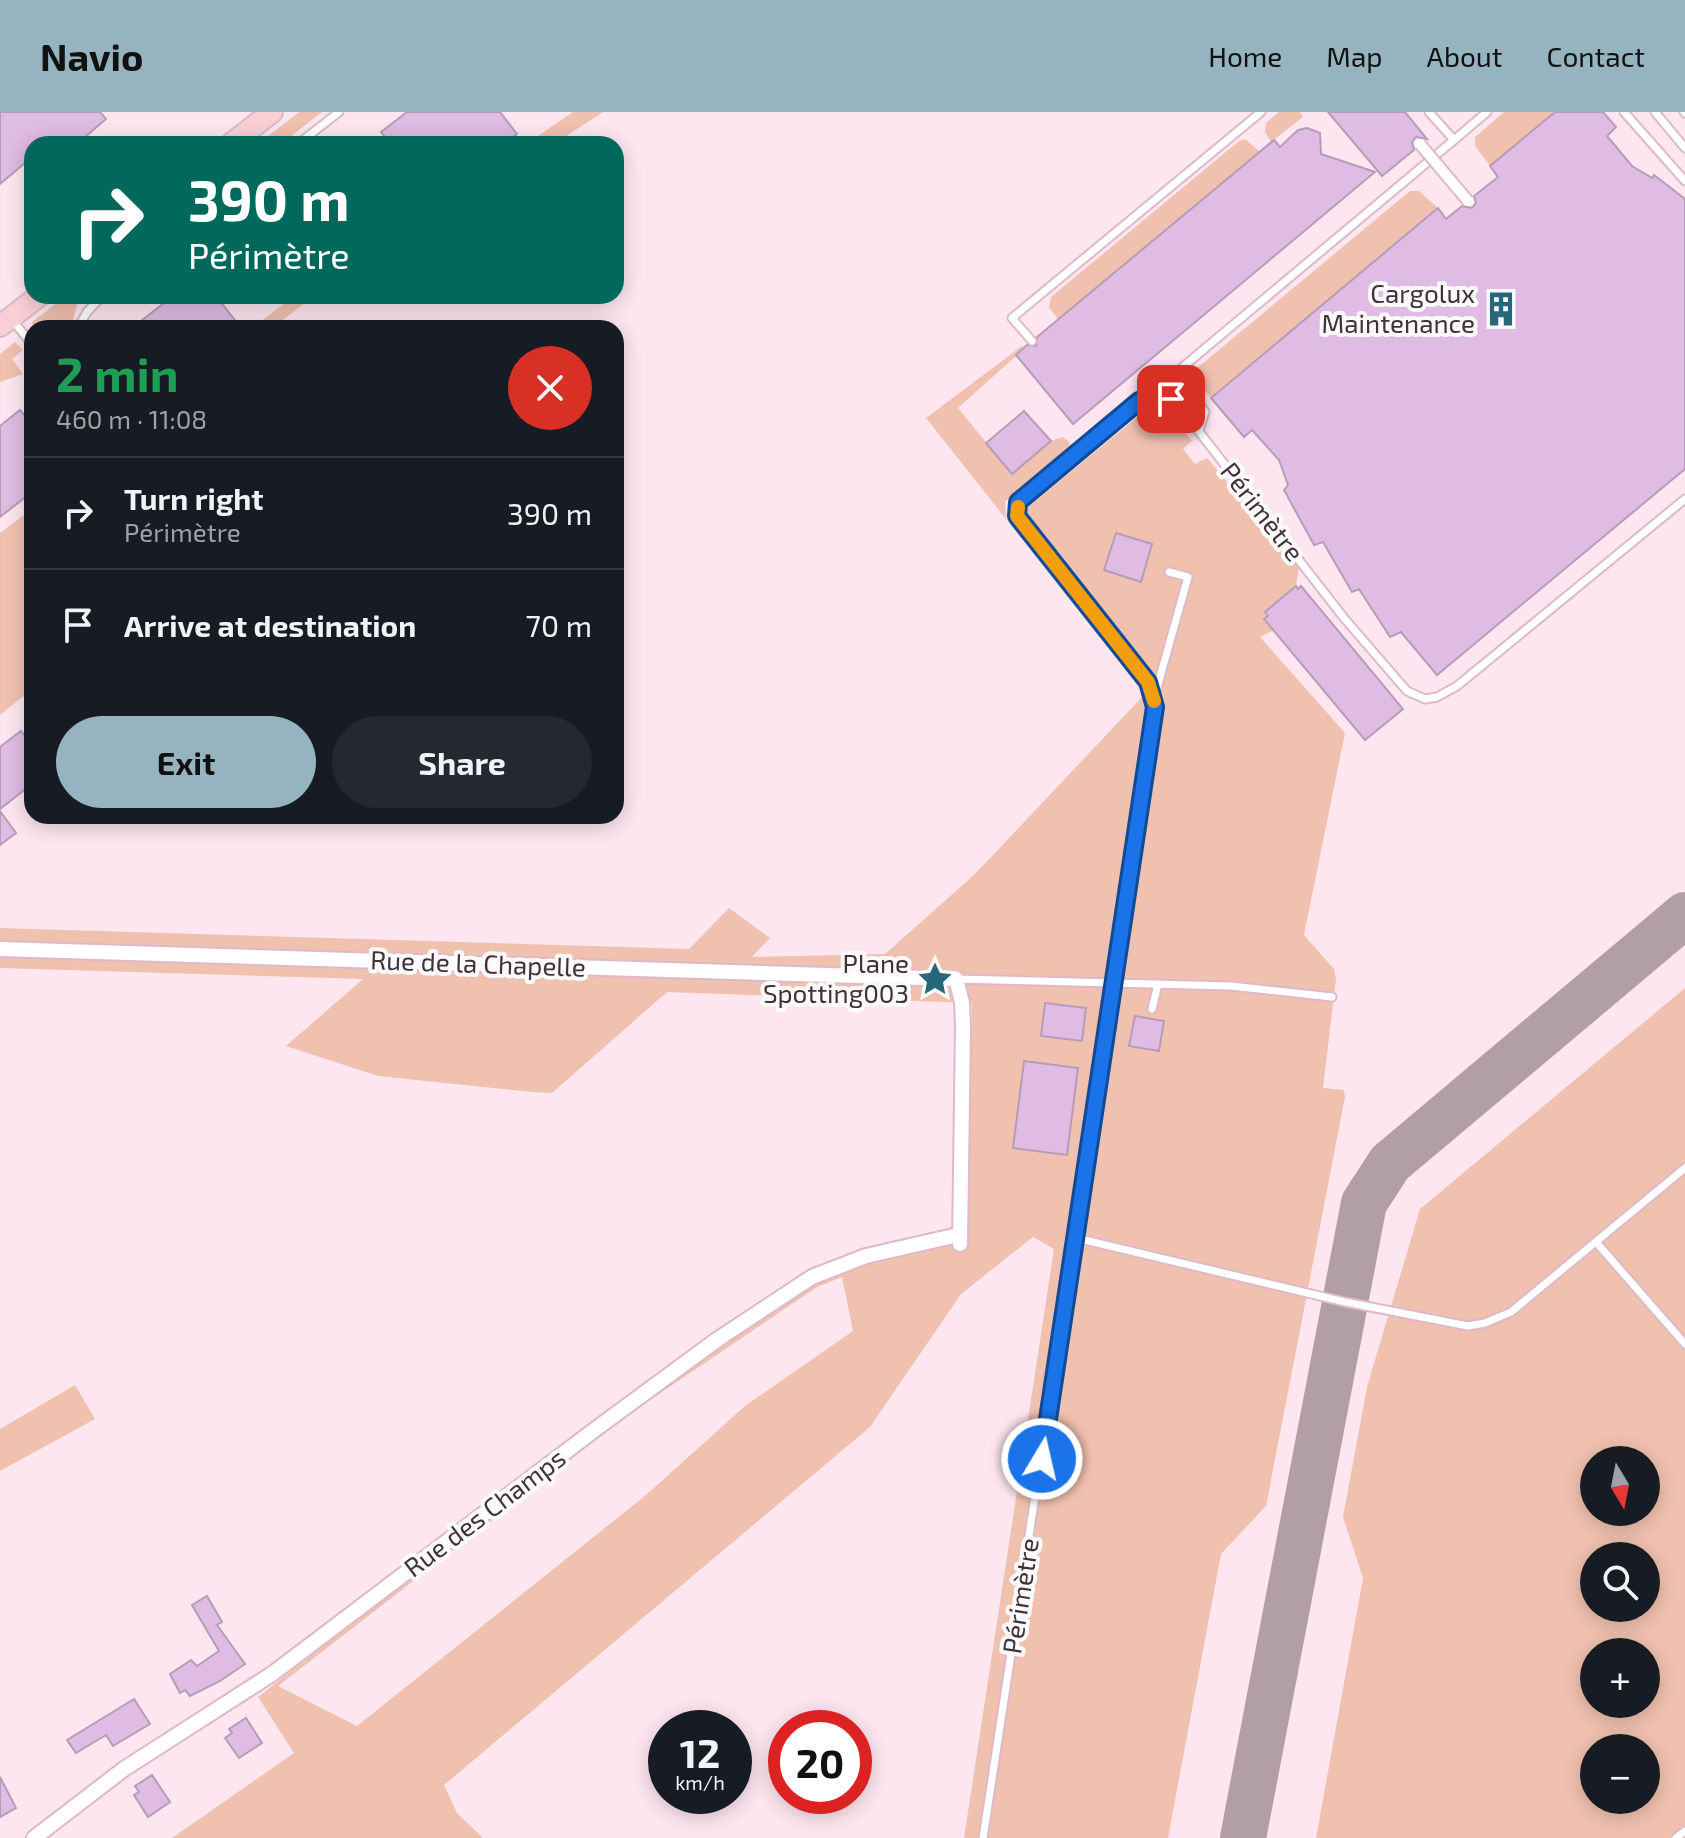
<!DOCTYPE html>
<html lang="en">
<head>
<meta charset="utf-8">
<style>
	:root { --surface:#171b24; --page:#242831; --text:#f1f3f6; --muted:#9ea1a6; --line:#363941; --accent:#96b4bf }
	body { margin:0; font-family:"Exo 2",sans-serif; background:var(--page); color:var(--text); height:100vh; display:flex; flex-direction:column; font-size:30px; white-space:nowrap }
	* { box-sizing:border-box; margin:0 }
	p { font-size:26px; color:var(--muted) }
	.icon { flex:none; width:44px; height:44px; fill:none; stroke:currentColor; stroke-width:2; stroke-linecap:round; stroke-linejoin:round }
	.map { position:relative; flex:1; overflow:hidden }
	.side { position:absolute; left:24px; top:208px; width:600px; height:504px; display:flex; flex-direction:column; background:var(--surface); border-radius:24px; box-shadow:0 4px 20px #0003 }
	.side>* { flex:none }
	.hud { position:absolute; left:24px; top:24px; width:600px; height:168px; border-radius:24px; box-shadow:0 4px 20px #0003; background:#00695c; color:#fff; overflow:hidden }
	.needle { width:52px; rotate:170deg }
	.tools { position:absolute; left:1580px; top:1334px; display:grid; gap:16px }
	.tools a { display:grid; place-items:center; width:80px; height:80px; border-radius:50%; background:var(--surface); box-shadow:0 4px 20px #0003; font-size:40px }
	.speed { position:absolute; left:648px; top:1598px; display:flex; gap:16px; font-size:40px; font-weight:700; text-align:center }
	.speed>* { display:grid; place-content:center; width:104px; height:104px; border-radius:50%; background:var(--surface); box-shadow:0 4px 20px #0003; line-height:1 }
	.speed small { font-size:20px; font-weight:400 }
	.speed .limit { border:12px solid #d22; background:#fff; color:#111 }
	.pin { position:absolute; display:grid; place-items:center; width:68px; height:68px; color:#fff; margin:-34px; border-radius:16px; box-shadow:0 4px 12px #0006 }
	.me { position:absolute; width:88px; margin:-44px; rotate:9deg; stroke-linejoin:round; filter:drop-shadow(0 0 6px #0008) }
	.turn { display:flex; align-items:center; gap:28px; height:168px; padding:0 32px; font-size:36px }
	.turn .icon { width:104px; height:104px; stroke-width:2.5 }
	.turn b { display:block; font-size:56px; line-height:68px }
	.round { display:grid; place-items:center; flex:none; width:84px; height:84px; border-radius:42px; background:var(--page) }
	.overview { display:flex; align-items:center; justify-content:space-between; height:136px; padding:0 32px }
	h1 { font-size:48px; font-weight:700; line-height:60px; color:#1e9e55 }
	.action { display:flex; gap:16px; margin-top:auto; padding:16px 32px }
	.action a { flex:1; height:92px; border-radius:48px; background:var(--accent); color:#111; font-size:32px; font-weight:700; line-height:92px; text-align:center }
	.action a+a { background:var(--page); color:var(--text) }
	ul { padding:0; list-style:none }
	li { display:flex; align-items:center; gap:24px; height:112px; padding:0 32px; border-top:2px solid var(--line) }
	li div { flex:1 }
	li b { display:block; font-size:30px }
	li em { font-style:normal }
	header { display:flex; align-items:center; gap:48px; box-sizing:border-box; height:112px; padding:0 40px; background:var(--accent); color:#111 }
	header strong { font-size:38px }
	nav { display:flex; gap:44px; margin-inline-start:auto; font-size:28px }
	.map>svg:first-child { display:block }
</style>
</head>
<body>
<header>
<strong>Navio</strong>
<nav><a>Home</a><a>Map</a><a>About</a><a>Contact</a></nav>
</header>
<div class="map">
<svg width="1685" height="1726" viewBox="0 0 1685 1726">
	<rect width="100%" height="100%" fill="#fde6f0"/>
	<!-- green -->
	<g fill="#f1c1b0" fill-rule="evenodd">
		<polygon points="299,0 322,0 281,32 258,32"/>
		<polygon points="573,0 603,0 554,32 526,32"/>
		<polygon points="1279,0 1300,0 1303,5 1271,30 1265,20 1266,11"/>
		<polygon points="1504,0 1555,0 1490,54 1475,34 1475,25"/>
		<polygon points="1245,27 1260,40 1058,208 1049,195 1051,185 1239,29"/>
		<polygon points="1410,79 1419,79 1438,96 1211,286 1197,269 1197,256"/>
		<polygon points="66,184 89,184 77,193 71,215 33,216 32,210"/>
		<polygon points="294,184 314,184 272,216 252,216"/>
		<polygon points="15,230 23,238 12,247 23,262 0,270 0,242"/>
		<polygon points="1022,234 1025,236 958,296 1012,362 1051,329 1063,325 1070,331 1069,336 1005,390 1006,407 926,306"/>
		<path d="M1155,293L1166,297L1192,329L1183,337L1195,352L1207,346L1299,455L1296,474L1265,500L1268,504L1265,507L1274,518L1260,525L1345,621L1304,823L1334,857L1336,867L1323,976L1344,978L1345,985L1266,1394L1221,1442L1168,1726H964L1054,1137L1033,1125L961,1182L870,1315L444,1673L457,1701L483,1726H172L294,1641L258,1585L561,1349L706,1241L813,1170L853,1155L939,1134V1128L966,1106L972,891L667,880L552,981L532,980L378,964L286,934L363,867L0,856V816L689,837L729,796L770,826L752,845L885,842L975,762L1144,583L1163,578L1027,402V396L1147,297ZM842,1165L853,1219L745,1294L646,1383L357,1614L278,1574L622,1307L817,1175Z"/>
		<polygon points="32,397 32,577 0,603 0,421"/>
		<path d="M1685,876V1726H1316L1363,1466L1343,1405L1367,1275L1420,1097ZM1594,1348H1646V1400H1594ZM1594,1444H1646V1496H1594ZM1594,1540H1646V1592H1594ZM1594,1636H1646V1688H1594Z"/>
		<polygon points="75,1273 95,1307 0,1359 0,1317"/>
	</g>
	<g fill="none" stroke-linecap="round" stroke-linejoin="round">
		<!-- taxiway -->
		<polyline stroke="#b29ea6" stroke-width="46" points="1243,1726 1364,1091 1390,1051 1685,803"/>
	</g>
	<!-- building -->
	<g fill="#e0bbe3" stroke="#b69db7" stroke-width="2">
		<polygon points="0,0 100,0 106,7 77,32 32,32 32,45 0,72"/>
		<polygon points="407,0 500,0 517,22 504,32 390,32 381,20"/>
		<polygon points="1328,0 1405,0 1427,27 1416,25 1412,30 1414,38 1382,64"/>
		<polygon points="1555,0 1603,0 1616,15 1607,24 1632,54 1652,66 1654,63 1685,87 1685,357 1437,563 1401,520 1390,525 1359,477 1352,480 1323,430 1314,433 1284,378 1288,373 1279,348 1252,318 1244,325 1211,286 1438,96 1446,107 1462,94 1472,96 1476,91 1474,84 1498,65 1490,54"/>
		<polygon points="1307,16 1320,21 1321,42 1375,60 1073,312 1016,243 1027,233 1036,234 1037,225 1274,28 1280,35 1298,18"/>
		<polygon points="173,184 216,184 241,216 132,216"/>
		<polygon points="20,298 32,312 32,380 0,405 0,314"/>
		<polygon points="1024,299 1051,329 1012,362 986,331"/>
		<polygon points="1116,421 1152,432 1141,470 1104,458"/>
		<polygon points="1296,474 1298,477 1301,474 1403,597 1365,628 1264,507 1268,504 1265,500"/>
		<polygon points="21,619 25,624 32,619 32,672 0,697 0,635"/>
		<polygon points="0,699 16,721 0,733"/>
		<polygon points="1045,891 1086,896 1082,929 1041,924"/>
		<polygon points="1135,904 1164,909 1159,939 1129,934"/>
		<polygon points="1024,949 1078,956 1067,1043 1013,1036"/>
		<polygon points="207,1484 222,1510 217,1513 245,1552 220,1569 190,1584 185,1578 180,1581 170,1562 191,1548 197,1554 219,1539 192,1493"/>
		<polygon points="134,1587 150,1612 113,1634 106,1623 76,1641 67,1628"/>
		<polygon points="246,1606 262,1631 239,1646 225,1626 232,1621 229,1617"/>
		<polygon points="152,1663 170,1690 148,1705 134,1683 139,1680 135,1674"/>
		<polygon points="0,1665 16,1696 0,1705"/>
	</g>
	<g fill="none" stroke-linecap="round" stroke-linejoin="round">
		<!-- service casing -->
		<g stroke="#ddb9c9" stroke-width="11">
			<g id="service">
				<polyline points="1624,0 1685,69"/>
				<polyline points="1655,0 1685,36"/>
				<polyline points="1684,0 1685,1"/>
				<polyline points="1454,28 1487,0"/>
				<polyline points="298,32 339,0"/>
				<polyline points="12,208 32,232"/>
				<polyline points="78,216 87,200 102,184"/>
				<polyline points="1032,229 1012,206 1261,0"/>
				<polyline points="1199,318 1205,300 1178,259 1454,28 1429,0"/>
				<polyline points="1155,583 1188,465 1169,460"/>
				<polyline points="956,867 1231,874 1332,885"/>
				<polyline points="1152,897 1158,872"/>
				<polyline points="1076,1126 1345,1190 1468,1214 1485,1211 1511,1200 1685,1056"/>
				<polyline points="1596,1130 1685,1232"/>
				<polyline points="983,1726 1155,595 1148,570 1017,404 1018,390 1139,289 1158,281 1171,287 1183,299 1344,506 1407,579 1425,587 1437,585 1457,574 1685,387"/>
				<polyline points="1676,1726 1685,1719"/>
			</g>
		</g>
		<!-- minor casing -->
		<g stroke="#ddb9c9" stroke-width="18">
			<g id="minor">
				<polyline points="0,837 956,867 962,890 963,913 960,1132"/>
				<polyline points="34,1726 124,1657 272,1562 597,1316 718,1227 812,1165 866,1144 958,1123"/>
			</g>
		</g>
		<!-- secondary casing -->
		<g stroke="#ddb9c9" stroke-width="24">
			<g id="secondary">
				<polyline points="231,32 272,0"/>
				<polyline points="0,214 39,184"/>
			</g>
		</g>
		<!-- service -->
		<use href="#service" stroke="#fff" stroke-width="7"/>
		<!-- minor -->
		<use href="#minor" stroke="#fff" stroke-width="14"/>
		<!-- secondary -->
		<use href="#secondary" stroke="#f9cfd5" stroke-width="20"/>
		<!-- pedestrian-bridge casing -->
		<g stroke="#ddb9c9" stroke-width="14" stroke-linecap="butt">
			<polyline id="pedestrian-bridge" points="1420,32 1468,89"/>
		</g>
		<!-- pedestrian-bridge -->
		<use href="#pedestrian-bridge" stroke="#fff" stroke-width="10"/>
	</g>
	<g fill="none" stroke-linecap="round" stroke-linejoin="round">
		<!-- route casing -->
		<g stroke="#114b97" stroke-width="20">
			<polyline id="route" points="1042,1347 1155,595 1148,570 1017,404 1018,390 1139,289 1158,281 1171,287"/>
		</g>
		<!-- route -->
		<use href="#route" stroke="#1a73e8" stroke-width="14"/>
		<!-- slow -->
		<polyline stroke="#f59e0b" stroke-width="14" points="1018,395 1017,404 1148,570 1154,589"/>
	</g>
	<!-- icons -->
	<defs>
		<g id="building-bare" transform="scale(2.76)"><path d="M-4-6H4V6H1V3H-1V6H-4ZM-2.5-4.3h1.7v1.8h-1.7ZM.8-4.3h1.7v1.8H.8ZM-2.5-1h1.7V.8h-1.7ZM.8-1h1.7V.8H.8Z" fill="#26677b" stroke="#fafafa" stroke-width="2.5" paint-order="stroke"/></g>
		<g id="sight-bare" transform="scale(2.76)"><path d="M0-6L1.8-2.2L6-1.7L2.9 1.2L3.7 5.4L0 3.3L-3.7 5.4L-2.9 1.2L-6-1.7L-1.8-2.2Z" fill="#26677b" stroke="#fafafa" stroke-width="2.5" paint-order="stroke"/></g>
	</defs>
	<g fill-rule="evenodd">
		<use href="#building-bare" x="1501" y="197"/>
		<use href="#sight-bare" x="935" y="867"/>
	</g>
	<g text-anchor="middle" stroke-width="8" stroke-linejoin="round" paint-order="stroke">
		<!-- poi labels -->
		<g font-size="26" fill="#413239" stroke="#fafafa" text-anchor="end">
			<text x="1475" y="191">Cargolux<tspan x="1475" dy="30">Maintenance</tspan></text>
			<text x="909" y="861">Plane<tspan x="909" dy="30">Spotting003</tspan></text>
		</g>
		<!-- street labels -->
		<g font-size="26" fill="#413239" stroke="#fafafa">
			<text transform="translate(1262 400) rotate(52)" y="9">Périmètre</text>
			<text transform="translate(478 852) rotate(2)" y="9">Rue de la Chapelle</text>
			<text transform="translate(485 1401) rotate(-37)" y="9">Rue des Champs</text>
			<text transform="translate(1021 1484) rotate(-81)" y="9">Périmètre</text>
		</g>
	</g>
</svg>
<div class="tools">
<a><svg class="needle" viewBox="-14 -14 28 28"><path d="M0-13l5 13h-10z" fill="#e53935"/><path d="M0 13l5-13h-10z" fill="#9ea1a6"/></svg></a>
<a><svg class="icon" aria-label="search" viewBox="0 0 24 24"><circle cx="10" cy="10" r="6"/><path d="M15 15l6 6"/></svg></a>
<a>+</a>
<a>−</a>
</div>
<div class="speed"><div>12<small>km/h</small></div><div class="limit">20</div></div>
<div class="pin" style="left:1171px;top:287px;background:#d93025"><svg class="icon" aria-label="arrive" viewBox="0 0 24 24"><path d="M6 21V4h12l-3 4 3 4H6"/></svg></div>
<svg class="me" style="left:1042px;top:1347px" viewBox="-20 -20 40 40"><circle r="17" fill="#1a73e8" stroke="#fff" stroke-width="3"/><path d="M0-11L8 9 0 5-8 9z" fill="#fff"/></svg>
<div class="hud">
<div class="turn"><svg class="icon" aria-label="right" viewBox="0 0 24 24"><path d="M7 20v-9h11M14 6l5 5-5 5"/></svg><div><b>390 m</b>Périmètre</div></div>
</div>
<section class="side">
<div class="overview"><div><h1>2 min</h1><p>460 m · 11:08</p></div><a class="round" style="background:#d93025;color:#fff"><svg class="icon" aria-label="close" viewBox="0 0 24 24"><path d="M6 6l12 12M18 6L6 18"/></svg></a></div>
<ul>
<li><svg class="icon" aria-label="right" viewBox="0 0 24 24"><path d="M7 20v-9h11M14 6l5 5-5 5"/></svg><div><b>Turn right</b><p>Périmètre</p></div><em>390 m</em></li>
<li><svg class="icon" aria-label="arrive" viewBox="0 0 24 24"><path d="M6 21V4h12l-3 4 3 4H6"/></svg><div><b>Arrive at destination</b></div><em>70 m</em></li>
</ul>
<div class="action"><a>Exit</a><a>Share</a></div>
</section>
</div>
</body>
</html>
